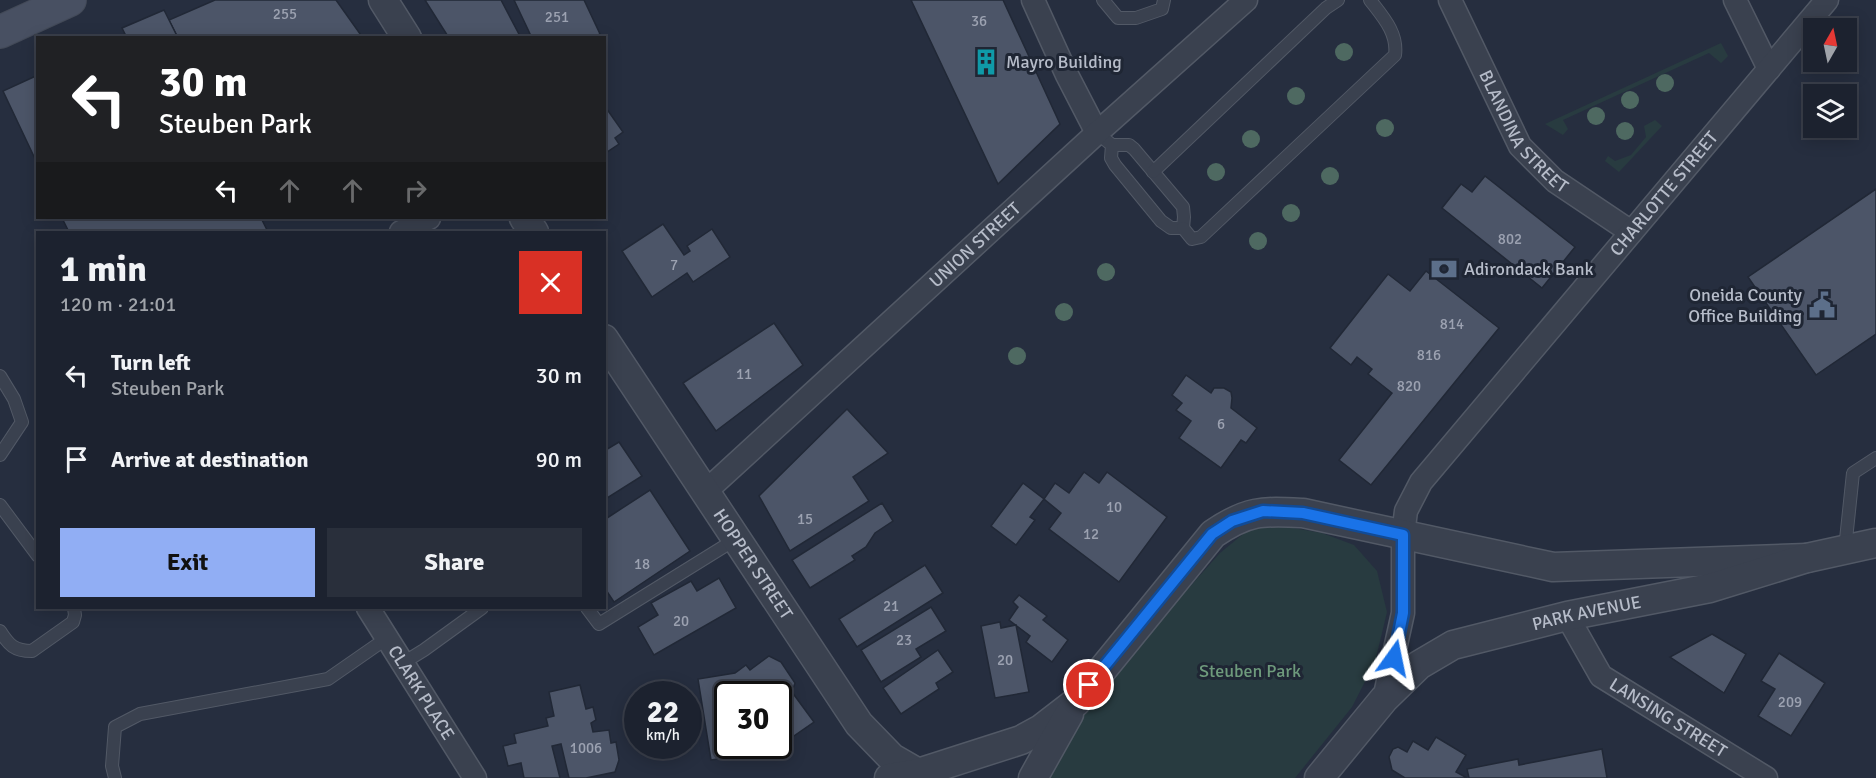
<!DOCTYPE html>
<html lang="en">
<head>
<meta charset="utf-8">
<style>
	:root { --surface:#1c222f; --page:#292f3b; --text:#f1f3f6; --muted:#a0a4aa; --line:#3a3f4b; --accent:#91aef4 }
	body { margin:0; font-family:Signika,sans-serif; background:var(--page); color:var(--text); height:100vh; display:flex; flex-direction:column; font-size:22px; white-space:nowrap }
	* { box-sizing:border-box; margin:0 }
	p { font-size:20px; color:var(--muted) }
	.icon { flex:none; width:33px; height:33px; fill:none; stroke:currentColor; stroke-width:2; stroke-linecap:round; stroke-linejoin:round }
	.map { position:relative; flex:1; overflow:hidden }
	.details { position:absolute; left:36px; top:231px; width:570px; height:378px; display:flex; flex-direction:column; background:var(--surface); border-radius:0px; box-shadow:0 3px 15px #0003,0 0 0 2px var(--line) }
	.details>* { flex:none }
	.guide { position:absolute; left:36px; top:36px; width:570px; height:183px; border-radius:0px; box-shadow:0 3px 15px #0003,0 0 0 2px var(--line); background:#202124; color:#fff; overflow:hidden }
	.needle { width:39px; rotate:9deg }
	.controls { position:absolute; left:1803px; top:18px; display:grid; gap:12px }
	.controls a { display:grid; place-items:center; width:54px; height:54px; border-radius:0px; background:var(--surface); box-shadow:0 3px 15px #0003,0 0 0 2px var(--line); font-size:30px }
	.speed { position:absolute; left:624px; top:681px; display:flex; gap:12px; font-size:30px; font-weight:700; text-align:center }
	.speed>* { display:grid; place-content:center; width:78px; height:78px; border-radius:50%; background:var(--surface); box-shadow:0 3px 15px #0003,0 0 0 2px var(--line); line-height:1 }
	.speed small { font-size:15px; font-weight:400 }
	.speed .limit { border:3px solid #111; border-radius:9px; background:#fff; color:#111 }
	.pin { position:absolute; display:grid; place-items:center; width:51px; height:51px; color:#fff; margin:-26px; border:3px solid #fff; border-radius:50%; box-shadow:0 2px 6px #0007 }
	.me { position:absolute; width:66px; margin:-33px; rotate:12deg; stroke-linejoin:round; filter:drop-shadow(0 0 4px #0008) }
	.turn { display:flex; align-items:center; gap:21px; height:126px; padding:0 24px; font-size:27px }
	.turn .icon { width:78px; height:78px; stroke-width:2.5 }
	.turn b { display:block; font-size:42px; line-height:51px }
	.lanes { display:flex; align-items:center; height:57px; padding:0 24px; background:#0003; justify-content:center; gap:30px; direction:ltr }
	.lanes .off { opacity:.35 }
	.round { display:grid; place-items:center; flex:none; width:63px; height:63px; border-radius:0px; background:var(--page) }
	.head { display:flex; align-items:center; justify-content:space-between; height:102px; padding:0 24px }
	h1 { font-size:36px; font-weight:800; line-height:45px }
	.button { display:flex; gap:12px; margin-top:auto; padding:12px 24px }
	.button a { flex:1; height:69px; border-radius:0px; background:var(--accent); color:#111; font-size:24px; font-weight:800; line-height:69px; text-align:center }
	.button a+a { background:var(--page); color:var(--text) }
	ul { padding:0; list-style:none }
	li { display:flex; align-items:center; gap:18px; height:84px; padding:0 24px }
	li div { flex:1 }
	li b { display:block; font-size:22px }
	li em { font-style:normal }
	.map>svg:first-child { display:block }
</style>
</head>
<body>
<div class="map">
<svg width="1876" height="778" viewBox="0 0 1876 778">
	<rect width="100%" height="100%" fill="#262e3f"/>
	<!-- green -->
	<g fill="#283b40">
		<polygon points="1721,43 1728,56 1721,63 1709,53 1563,120 1568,129 1563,135 1545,124"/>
		<polygon points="1655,120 1662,126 1619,172 1605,161 1608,156 1615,161 1631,155 1646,137 1644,126"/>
		<polygon points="1276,525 1322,533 1354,545 1377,571 1387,612 1375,662 1352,707 1295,778 1048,778 1069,734 1110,676 1220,553 1248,530"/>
	</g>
	<!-- building -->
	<g fill="#4c5568" stroke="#212836" stroke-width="1.5">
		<polygon points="215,0 336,0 363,38 178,38 169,20"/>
		<polygon points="425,0 501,0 521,38 449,38"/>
		<polygon points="514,0 584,0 600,34 592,38 532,38"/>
		<polygon points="911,0 1003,0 1060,124 998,184"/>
		<polygon points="164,10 178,38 118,38 125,34 122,28"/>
		<polygon points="38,75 38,165 3,91"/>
		<polygon points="604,105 623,132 615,138 619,144 604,154"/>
		<polygon points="1485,176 1575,247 1542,288 1442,208 1461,184 1472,192"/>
		<polygon points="1876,189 1876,334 1816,375 1748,277"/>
		<polygon points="62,218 261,218 268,232 69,232"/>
		<polygon points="663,224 684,255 690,251 687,246 712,229 730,257 693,282 687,273 652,297 622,251"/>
		<polygon points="1426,271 1499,328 1371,485 1339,460 1392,393 1368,374 1372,369 1357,357 1351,365 1330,348 1388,274 1410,291"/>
		<polygon points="774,323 803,365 716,431 683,383"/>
		<polygon points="1186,375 1211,393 1214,388 1224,388 1231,392 1232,398 1231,408 1257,428 1246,443 1241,440 1221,468 1179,438 1191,421 1176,410 1182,403 1172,395"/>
		<polygon points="847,409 888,453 853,477 869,501 790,551 759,496"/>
		<polygon points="619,442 642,476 604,500 604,451"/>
		<polygon points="1084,472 1099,483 1107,472 1167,517 1119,582 1049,529 1061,513 1044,499 1055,483 1069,493"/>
		<polygon points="1023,483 1044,499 1030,517 1035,520 1016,545 991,526"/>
		<polygon points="650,490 690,551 614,602 604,587 604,520"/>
		<polygon points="882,503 893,521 875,533 866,547 852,556 855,560 810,588 792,560"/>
		<polygon points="925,565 943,593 857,647 839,619"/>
		<polygon points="719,578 736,608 654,655 638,627 658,615 651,603 691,581 697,591"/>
		<polygon points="1019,595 1047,616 1043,620 1068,640 1052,662 1026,642 1030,636 1009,620 1018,607 1013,602"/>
		<polygon points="931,607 946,631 916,649 921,657 881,682 861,650"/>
		<polygon points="1000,622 1001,628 1016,625 1029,692 995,698 981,626"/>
		<polygon points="1712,634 1746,654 1724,693 1670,657"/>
		<polygon points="938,650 953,672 936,683 939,689 901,714 883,688"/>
		<polygon points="1779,653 1825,683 1791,736 1758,716 1775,689 1761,681"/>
		<polygon points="769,656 781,662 795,683 792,692 814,722 788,740 778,740 778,694 728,694 728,746 744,746 746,755 711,760 698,679 735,673 746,665 750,670"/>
		<polygon points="580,685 586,709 593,707 596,720 591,723 593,732 609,730 611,743 616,742 619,760 615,772 586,778 569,778 561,744 552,746 560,778 524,778 521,763 508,766 503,746 516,743 514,734 548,726 546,718 554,716 549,692"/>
		<polygon points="1436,737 1466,755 1456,772 1467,778 1405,778 1392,770 1389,757 1393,749 1398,747 1407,752 1413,741 1428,750"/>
		<polygon points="1602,749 1607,778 1469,778 1467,769 1518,759 1519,765"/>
	</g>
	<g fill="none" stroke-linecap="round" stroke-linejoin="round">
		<!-- service casing -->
		<g stroke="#525966" stroke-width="14">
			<g id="service">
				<polyline points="1103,0 1118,18 1136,18 1162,9 1164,0"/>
				<polyline points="1097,133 1112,145 1129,145 1134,149 1183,207 1184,217 1183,228 1171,228 1161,221 1115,165 1111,158 1112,145"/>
				<polyline points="1153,172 1326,8 1338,0"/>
				<path d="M1183,228L1192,239L1201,237L1395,55C1398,33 1383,17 1370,0"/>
				<polyline points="0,376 14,399 22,422 0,455"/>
				<polyline points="0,505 38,556"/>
				<polyline points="1845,549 1853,473 1876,458"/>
				<polyline points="587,608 599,624 736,539"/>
				<path d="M0,631C9,645 14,651 32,651L73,622L75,615L74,608"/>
				<polyline points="403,663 424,650 482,608"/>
				<polyline points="115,778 112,766 115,727 140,714 328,679 387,638"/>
			</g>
		</g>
		<!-- minor casing -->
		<g stroke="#525966" stroke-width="25">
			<g id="minor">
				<polyline points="1033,0 1067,75 1097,133"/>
				<path id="s1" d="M1450,0L1520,146L1555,181L1631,232"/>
				<polyline points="1735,0 1769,69"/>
				<polyline points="401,232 429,218"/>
				<path id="s2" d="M705,492L1097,133L1246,0"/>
				<path id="s3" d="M368,608L475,778"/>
				<path id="s4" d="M1567,616L1601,676L1766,778"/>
				<path id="s5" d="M1384,699L1403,613V535L1406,511L1421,482L1827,0"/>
			</g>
		</g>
		<!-- tertiary casing -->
		<g stroke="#525966" stroke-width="31">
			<g id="tertiary">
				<polyline points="383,0 407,38"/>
				<polyline points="524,218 534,232"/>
				<path id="s6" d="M604,339L859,724L892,758L925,777"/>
				<path d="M889,778L918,773L1021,740L1041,729L1076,702L1213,534C1248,510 1262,511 1303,513L1553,567L1807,558"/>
				<polyline points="1033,778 1069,714"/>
				<path id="s7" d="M1319,778L1384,699L1419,665L1453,645L1567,616L1710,588L1807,558L1876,543"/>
			</g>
		</g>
		<!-- secondary casing -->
		<g stroke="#434a58" stroke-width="34">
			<polyline id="secondary" points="0,32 70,0"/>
		</g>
		<!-- service -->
		<use href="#service" stroke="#3a414f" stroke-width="12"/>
		<!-- minor -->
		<use href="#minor" stroke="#3a414f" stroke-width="22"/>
		<!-- tertiary -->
		<use href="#tertiary" stroke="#3a414f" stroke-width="28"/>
		<!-- secondary -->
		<use href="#secondary" stroke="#485062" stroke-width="32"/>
	</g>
	<!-- trees -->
	<g fill="#4e6961">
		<circle cx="1344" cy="52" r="9"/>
		<circle cx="1665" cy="83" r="9"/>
		<circle cx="1296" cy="96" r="9"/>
		<circle cx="1630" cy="100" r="9"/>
		<circle cx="1596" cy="116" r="9"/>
		<circle cx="1385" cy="128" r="9"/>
		<circle cx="1625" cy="131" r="9"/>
		<circle cx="1251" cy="139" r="9"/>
		<circle cx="1216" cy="172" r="9"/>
		<circle cx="1330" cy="176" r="9"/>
		<circle cx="1291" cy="213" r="9"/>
		<circle cx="1258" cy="241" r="9"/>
		<circle cx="1106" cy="272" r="9"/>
		<circle cx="1064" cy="312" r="9"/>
		<circle cx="1017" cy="356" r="9"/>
	</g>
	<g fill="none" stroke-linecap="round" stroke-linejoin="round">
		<!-- route casing -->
		<g stroke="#114b97" stroke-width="15">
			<polyline id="route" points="1089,685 1212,534 1232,521 1263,511 1303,513 1403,535 1403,613 1394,658"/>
		</g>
		<!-- route -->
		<use href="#route" stroke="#1a73e8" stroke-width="10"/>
	</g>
	<!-- icons -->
	<defs>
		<g id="building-bare" transform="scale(2.07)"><path d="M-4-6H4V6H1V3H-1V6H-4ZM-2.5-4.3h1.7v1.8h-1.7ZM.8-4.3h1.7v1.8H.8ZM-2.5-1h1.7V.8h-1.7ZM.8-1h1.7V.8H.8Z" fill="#0f9aa8" stroke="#1f2634" stroke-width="2.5" paint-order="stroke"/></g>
		<g id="bank-bare" transform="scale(2.07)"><path d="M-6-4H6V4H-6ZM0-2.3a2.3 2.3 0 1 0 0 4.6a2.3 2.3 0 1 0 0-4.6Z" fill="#5c6f8a" stroke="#1f2634" stroke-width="2.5" paint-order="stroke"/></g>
		<g id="civic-bare" transform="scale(2.07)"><path d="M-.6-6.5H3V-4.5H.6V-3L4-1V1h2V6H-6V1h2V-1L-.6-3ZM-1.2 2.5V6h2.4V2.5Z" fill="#5c6f8a" stroke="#1f2634" stroke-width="2.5" paint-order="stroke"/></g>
	</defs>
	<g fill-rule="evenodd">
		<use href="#building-bare" x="986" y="62"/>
		<use href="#bank-bare" x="1444" y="269"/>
		<use href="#civic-bare" x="1822" y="305"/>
	</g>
	<g text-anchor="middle" stroke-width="6" stroke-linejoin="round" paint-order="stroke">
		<!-- number labels -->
		<g font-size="15" fill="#9ca2b1">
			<text x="285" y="19">255</text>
			<text x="557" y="22">251</text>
			<text x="979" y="26">36</text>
			<text x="1510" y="244">802</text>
			<text x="674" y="270">7</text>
			<text x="1452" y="329">814</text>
			<text x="1429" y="360">816</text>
			<text x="744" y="379">11</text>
			<text x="1409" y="391">820</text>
			<text x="1221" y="429">6</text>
			<text x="1114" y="512">10</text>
			<text x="805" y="524">15</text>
			<text x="1091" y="539">12</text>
			<text x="642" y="569">18</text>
			<text x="891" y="611">21</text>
			<text x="681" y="626">20</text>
			<text x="904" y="645">23</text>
			<text x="1005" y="665">20</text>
			<text x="1790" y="707">209</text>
			<text x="586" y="753">1006</text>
		</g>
		<!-- poi labels -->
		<g font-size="18" fill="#b6bcc9" stroke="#1f2634" text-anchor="start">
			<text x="1006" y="68">Mayro Building</text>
			<text x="1464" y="275">Adirondack Bank</text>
			<text x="1802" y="301" text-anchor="end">Oneida County<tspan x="1802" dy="21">Office Building</tspan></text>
		</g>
		<!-- street labels -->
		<g font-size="18" fill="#b6bcc9" stroke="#1f2634">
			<text dy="6" stroke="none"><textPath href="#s1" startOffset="152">BLANDINA STREET</textPath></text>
			<text dy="6" stroke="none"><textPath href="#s5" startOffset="600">CHARLOTTE STREET</textPath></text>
			<text dy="6" stroke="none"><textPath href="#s2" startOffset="366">UNION STREET</textPath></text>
			<text dy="6" stroke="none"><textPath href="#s6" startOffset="270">HOPPER STREET</textPath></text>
			<text dy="6" stroke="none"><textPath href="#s7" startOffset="328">PARK AVENUE</textPath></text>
			<text dy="6" stroke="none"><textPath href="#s3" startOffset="100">CLARK PLACE</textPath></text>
			<text dy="6" stroke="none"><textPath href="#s4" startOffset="148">LANSING STREET</textPath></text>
		</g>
		<!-- park labels -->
		<g font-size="18" fill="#6e9a7c" stroke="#1f2634">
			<text x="1250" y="677">Steuben Park</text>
		</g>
	</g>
</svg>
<div class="controls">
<a><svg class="needle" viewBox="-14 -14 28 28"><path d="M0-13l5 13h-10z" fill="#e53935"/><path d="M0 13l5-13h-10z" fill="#a0a4aa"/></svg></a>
<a><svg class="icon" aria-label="layers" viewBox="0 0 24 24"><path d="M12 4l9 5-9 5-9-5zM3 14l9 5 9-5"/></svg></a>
</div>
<div class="speed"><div>22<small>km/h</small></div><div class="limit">30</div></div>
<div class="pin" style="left:1089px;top:685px;background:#d93025"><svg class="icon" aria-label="arrive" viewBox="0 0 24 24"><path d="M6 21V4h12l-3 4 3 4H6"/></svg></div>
<svg class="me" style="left:1394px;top:658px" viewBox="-20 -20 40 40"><path d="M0-17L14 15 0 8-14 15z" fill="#1a73e8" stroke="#fff" stroke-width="4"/></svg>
<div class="guide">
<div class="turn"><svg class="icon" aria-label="left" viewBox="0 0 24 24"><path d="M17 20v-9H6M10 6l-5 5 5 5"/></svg><div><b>30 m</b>Steuben Park</div></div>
<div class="lanes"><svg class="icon" aria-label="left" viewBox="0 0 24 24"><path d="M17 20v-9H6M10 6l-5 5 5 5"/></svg><svg class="icon off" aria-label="ahead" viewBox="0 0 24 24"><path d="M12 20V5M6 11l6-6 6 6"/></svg><svg class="icon off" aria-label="ahead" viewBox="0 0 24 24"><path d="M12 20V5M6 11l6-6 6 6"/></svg><svg class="icon off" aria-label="right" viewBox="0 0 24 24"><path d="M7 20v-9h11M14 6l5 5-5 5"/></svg></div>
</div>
<section class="details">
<div class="head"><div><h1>1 min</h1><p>120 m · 21:01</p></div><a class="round" style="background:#d93025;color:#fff"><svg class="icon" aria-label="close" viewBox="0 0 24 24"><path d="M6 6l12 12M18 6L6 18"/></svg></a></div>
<ul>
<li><svg class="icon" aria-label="left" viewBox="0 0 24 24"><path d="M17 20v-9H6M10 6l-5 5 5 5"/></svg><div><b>Turn left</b><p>Steuben Park</p></div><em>30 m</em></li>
<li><svg class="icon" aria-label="arrive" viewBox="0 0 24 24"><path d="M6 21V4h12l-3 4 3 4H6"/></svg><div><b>Arrive at destination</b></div><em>90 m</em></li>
</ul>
<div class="button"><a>Exit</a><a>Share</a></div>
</section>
</div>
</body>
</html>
